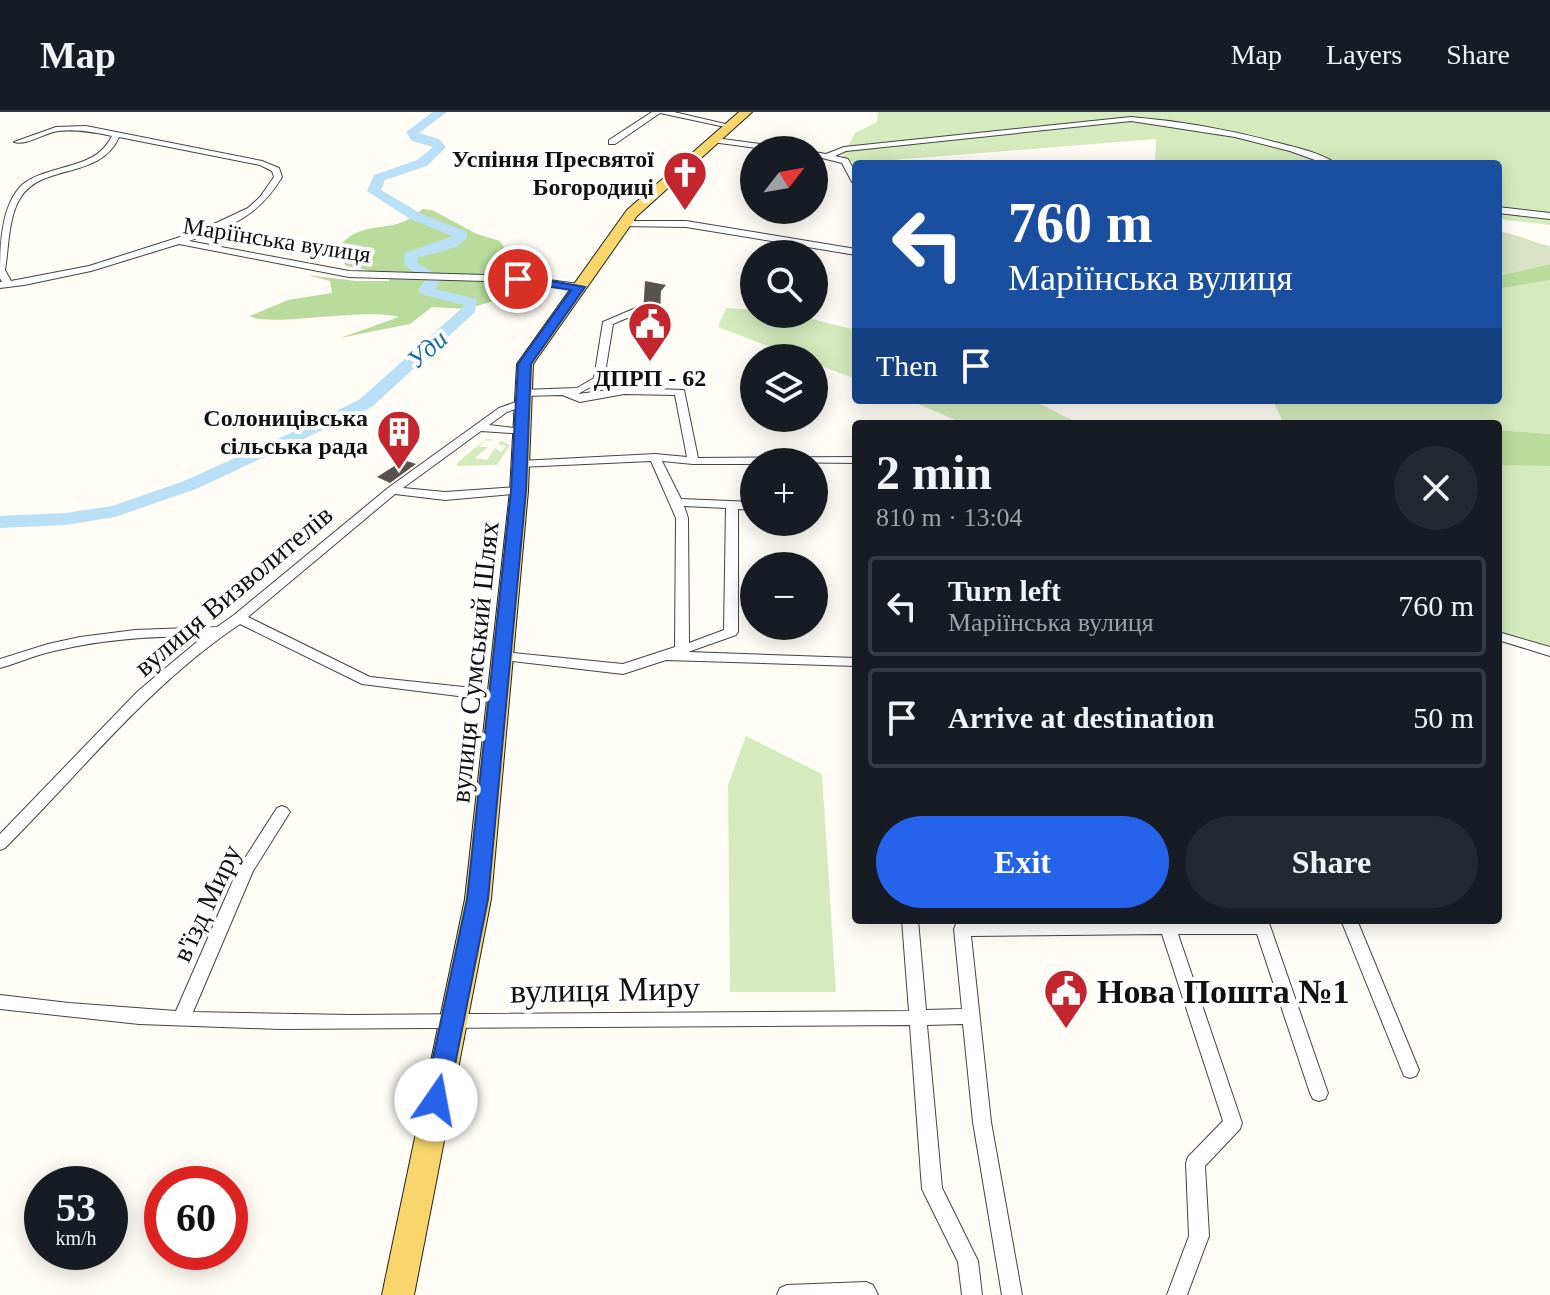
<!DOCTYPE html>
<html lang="en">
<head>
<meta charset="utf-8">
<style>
	:root { --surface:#171b24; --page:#242831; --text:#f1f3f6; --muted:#9ea1a6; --line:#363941; --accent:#2563eb }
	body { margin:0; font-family:Georgia,serif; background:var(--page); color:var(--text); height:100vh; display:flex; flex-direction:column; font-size:30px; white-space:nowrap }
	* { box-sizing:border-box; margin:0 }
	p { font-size:26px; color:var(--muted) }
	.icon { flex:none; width:44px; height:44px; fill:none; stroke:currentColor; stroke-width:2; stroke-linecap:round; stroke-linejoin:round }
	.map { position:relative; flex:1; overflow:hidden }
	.drawer { position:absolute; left:852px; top:308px; width:650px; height:504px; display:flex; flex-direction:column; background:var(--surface); border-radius:8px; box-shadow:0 4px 20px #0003 }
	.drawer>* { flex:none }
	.banner { position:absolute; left:852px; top:48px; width:650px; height:244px; border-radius:8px; box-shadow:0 4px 20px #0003; background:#1a4fa0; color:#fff; overflow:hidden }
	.needle { width:52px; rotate:59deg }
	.controls { position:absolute; left:740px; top:24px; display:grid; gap:16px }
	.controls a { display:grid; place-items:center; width:88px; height:88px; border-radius:50%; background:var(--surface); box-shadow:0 4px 20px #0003; font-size:40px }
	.speed { position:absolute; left:24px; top:1054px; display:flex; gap:16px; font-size:40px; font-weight:700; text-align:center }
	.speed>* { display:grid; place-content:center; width:104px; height:104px; border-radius:50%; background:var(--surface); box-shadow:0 4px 20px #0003; line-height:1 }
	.speed small { font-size:20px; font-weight:400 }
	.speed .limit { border:12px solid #d22; background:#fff; color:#111 }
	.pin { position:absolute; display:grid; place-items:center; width:68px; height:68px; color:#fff; margin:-34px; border:4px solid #fff; border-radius:50%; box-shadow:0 2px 8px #0007 }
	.me { position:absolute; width:88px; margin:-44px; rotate:12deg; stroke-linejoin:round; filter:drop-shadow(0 0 6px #0008) }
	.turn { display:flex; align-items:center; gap:28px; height:168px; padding:0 24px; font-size:36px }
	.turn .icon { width:104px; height:104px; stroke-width:2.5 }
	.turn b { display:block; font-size:56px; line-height:68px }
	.then { display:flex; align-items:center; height:76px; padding:0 24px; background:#0003; gap:16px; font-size:30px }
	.round { display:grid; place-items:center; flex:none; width:84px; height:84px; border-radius:42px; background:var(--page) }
	.summary { display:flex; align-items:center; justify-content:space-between; height:136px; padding:0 24px }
	h1 { font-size:48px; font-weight:700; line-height:60px }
	.cta { display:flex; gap:16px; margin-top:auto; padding:16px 24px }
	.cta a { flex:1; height:92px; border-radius:48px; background:var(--accent); color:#fff; font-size:32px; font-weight:700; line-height:92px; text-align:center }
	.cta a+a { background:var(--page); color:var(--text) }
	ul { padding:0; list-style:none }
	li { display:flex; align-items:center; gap:24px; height:100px; margin:0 16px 12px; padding:0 8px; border:4px solid var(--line); border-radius:8px }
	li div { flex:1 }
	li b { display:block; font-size:30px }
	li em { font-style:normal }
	header { display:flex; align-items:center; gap:48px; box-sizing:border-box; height:112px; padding:0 40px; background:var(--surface); border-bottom:2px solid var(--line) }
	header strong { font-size:38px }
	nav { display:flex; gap:44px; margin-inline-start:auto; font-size:28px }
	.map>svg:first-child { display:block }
</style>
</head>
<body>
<header>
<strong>Map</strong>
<nav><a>Map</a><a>Layers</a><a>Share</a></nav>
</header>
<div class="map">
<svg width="1550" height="1183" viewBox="0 0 1550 1183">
	<rect width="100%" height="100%" fill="#fffdf5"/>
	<!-- green -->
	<g fill="#d5ebbd">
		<polygon points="878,0 1550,0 1550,113 1498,107 1498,52 1155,52 1156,27 854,51 842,45 855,21 877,10"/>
		<polygon points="1550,168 1550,322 1498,318 1498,312 1284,312 1275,293 1277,288 1498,288 1498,177"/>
		<polygon points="726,196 754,198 754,202 792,202 856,218 856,267 814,251 814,246 799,246 718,215"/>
		<polygon points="909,288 1033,288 1079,312 965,312"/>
		<polygon points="486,327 494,328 484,329 479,335 488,335 475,346 487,348 495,336 501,340 506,334 498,332 501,329 510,333 497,353 457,354 457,351"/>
		<polygon points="1543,352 1550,354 1550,539 1498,522 1498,353"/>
		<polygon points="746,624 822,662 836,880 730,880 728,673"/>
	</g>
	<!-- forest -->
	<g fill="#b9dc9c">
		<path d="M423,97L432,98L477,122L500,129L504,135L502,153L521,164L524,172L513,183L467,197L432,195L410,212L340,226L399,205C364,195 267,216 250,204L288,188L332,181L330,169L307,163L356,169H389L390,163L346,154L336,141C354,106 389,122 412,105C416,103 419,99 423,97Z"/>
		<polygon points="1550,152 1550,168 1498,177 1498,164"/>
		<polygon points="1498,318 1550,322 1550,354 1498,353"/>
	</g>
	<!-- cemetery -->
	<path fill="#d9e3c4" d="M1498,120C1518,121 1531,131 1550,134V152L1498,164Z"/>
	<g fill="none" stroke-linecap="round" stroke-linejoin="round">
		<!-- river -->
		<polygon fill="#b9e0f7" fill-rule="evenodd" points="433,0 447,0 419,21 439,27 446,35 427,54 385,68 381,78 420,101 467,120 467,126 456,135 417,146 418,151 441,166 435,177 477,187 475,200 372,295 196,377 115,405 66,413 0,416 0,404 66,401 112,394 184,369 317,309 360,287 463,195 464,193 421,182 418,179 426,167 404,153 405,141 453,124 410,107 367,79 374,63 417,48 433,35 412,29 406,20"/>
	</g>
	<!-- building -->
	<g fill="#5a524d">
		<polygon points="645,169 666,173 661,179 660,202 643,202"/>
		<polygon points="404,348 416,352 390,371 377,365"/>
	</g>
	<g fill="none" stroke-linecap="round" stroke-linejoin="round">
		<!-- street casing -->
		<g stroke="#444" stroke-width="2">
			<g id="street">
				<polygon points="652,0 674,0 734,14 730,16 660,1 615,32 609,32 609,28"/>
				<path d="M1131,5C1181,9 1230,18 1279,31C1298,36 1321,41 1337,52H1326L1290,39L1235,25L1131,9L846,39L835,44L848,47L856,62V73L852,70L842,51L814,44V40L826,42L844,35Z"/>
				<path d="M86,14L262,49L279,56L282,65C258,105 231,114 189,129L349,159L518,164L579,172L584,175L579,178L518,170L349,165L179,132L91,159L24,173L0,176V170H2L0,166C0,137 0,93 23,72C37,61 58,58 75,52C92,47 104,40 112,24C94,20 77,17 58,19C44,21 27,34 14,30L56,15ZM119,25L260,53L272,59L274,65L260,85L248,96L199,119L89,154L11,169L5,158C9,135 8,104 21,85C43,51 100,68 119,25Z"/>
				<polygon points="715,26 789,36 793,38 771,38 712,30 712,26"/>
				<polygon points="1498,95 1550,101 1550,107 1498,101"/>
				<polygon points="623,109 686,109 856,137 856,143 686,115 620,114 620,110"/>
				<path d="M638,195L641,196V200L613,212L604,267L578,282L624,276L684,278L698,346L856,345V351L754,350V352H693L662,349L681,387L754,390V398L738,397V520L736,523L688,540L856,546V554L666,548L623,562L503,548L496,544L503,540L623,552L675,535L676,406L651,349L520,355L514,352L520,349L655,342L687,345L675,283L624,282L580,290L562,283L522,284L517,281L522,278L577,276L594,266L603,210ZM684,394L726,396L724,518L689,531L688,406Z"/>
				<path d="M522,288L526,289V293L507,300L489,313L522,317L528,320L526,322L481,319L403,376L445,380L519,375L525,379L523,381L445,388L395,382L248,505L370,565L482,577L487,579L489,582L487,585L482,587L362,572L240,512C149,573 82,659 5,736L0,738V722L138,579L204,524C154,524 103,527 54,539C35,543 18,551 0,556V547L48,532L80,525L135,518L217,515L234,503L388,376L499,296Z"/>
				<polygon points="1498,520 1550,535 1550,544 1498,528"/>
				<polygon points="282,694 287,696 290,700 253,759 193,900 350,903 909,899 902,808 918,808 926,898 962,897 954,817 956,812 962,810 1268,808 1328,981 1325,987 1319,989 1313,987 1310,981 1257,822 1178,822 1242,1011 1240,1017 1205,1054 1209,1124 1187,1183 1167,1183 1189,1124 1186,1051 1188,1045 1223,1009 1162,822 971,824 991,1010 1022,1183 1002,1183 973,1010 963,912 927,913 942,1076 978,1149 982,1183 962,1183 958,1150 922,1077 910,913 280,917 139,912 0,897 0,883 69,891 176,899 238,757 277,696"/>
				<polygon points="1341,808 1357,808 1419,958 1416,964 1410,966 1404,964"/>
				<polygon points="866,1170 873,1173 878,1183 777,1183 780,1176 787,1173"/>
			</g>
		</g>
		<!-- primary casing -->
		<g stroke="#222" stroke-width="2">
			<polygon id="primary" points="739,0 752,0 637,104 533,252 528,379 491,787 414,1183 382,1183 465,787 510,379 517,252 627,98"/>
		</g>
		<!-- street -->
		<use href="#street" fill="#fff" fill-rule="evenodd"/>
		<!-- primary -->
		<use href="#primary" fill="#f9d66b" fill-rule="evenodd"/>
	</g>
	<!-- route -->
	<polygon fill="#2563eb" stroke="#184099" stroke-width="2" points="518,163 585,175 531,252 526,379 488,787 448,988 444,995 436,999 427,995 424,988 467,787 511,379 518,252 571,178 513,169 511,167"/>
	<!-- icons -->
	<defs>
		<g id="church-pin" transform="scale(2.3)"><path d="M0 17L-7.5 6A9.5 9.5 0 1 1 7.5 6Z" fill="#c4262e" stroke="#fff"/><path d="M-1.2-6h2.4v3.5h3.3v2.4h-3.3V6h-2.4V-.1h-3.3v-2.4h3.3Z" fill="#fff"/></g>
		<g id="civic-pin" transform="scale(2.3)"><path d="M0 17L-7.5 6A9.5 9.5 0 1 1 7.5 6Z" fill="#c4262e" stroke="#fff"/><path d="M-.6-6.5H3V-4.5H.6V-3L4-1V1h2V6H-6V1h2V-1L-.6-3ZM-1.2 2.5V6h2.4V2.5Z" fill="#fff"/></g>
		<g id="building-pin" transform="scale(2.3)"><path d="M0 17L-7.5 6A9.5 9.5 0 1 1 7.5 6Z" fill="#c4262e" stroke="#fff"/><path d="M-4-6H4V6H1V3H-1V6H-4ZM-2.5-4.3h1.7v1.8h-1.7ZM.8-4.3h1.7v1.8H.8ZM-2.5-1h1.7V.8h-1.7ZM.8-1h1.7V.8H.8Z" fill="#fff"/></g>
	</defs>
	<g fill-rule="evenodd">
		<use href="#church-pin" x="685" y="61"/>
		<use href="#civic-pin" x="650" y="212"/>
		<use href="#building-pin" x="399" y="320"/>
		<use href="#civic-pin" x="1066" y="879"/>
	</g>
	<g text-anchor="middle" stroke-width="8" stroke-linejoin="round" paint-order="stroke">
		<!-- far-poi labels -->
		<g font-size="24" font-weight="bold" fill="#111" stroke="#fff" text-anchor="end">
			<text x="654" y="55">Успіння Пресвятої<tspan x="654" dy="28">Богородиці</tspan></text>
			<text x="650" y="274" text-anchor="middle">ДПРП - 62</text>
			<text x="368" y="314">Солоницівська<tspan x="368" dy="28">сільська рада</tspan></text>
		</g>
		<!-- far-street labels -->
		<g font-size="24" fill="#111" stroke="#fff">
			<text transform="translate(277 128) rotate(9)" y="8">Маріїнська вулиця</text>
		</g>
		<!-- far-water labels -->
		<g font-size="26" font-style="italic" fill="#1768a6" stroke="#fff">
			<text transform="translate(427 237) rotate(-41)" y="9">Уди</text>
		</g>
		<!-- street labels -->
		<g font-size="28" fill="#111" stroke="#fff">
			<text transform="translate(233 478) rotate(-40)" y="10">вулиця Визволителів</text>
			<text transform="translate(474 550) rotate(-84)" y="10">вулиця Сумський Шлях</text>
			<text transform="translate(206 791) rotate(-65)" y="10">в'їзд Миру</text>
		</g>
		<!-- near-street labels -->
		<g font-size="34" fill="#111" stroke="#fff">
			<text transform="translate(605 877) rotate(-1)" y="12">вулиця Миру</text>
		</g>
		<!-- near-poi labels -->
		<g font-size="34" font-weight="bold" fill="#111" stroke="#fff" text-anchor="start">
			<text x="1097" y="891">Нова Пошта №1</text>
		</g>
	</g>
</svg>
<div class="controls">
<a><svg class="needle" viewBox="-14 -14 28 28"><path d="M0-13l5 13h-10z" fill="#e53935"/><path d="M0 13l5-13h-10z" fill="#9ea1a6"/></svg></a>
<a><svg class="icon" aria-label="search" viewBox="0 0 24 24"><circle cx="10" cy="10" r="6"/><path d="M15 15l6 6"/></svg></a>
<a><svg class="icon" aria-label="layers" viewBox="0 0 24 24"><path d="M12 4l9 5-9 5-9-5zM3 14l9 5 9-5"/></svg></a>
<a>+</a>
<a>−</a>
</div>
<div class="speed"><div>53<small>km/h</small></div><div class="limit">60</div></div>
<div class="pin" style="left:518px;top:167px;background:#d93025"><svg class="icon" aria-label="arrive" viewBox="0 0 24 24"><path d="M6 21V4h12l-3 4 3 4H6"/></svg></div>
<svg class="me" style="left:436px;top:988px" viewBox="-20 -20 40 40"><circle r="19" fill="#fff"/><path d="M0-13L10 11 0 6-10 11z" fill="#2563eb"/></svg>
<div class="banner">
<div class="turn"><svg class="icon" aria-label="left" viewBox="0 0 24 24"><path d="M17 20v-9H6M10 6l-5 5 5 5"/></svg><div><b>760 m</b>Маріїнська вулиця</div></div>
<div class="then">Then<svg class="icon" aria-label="arrive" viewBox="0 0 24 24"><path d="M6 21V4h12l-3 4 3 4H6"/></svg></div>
</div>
<section class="drawer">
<div class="summary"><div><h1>2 min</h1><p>810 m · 13:04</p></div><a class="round"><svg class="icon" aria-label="close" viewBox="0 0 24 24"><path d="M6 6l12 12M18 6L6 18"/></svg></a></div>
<ul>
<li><svg class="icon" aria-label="left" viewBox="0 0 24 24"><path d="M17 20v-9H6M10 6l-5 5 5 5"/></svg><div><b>Turn left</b><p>Маріїнська вулиця</p></div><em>760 m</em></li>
<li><svg class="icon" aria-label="arrive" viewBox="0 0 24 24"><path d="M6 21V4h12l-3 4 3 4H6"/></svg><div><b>Arrive at destination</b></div><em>50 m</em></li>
</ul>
<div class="cta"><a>Exit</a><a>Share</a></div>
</section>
</div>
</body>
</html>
